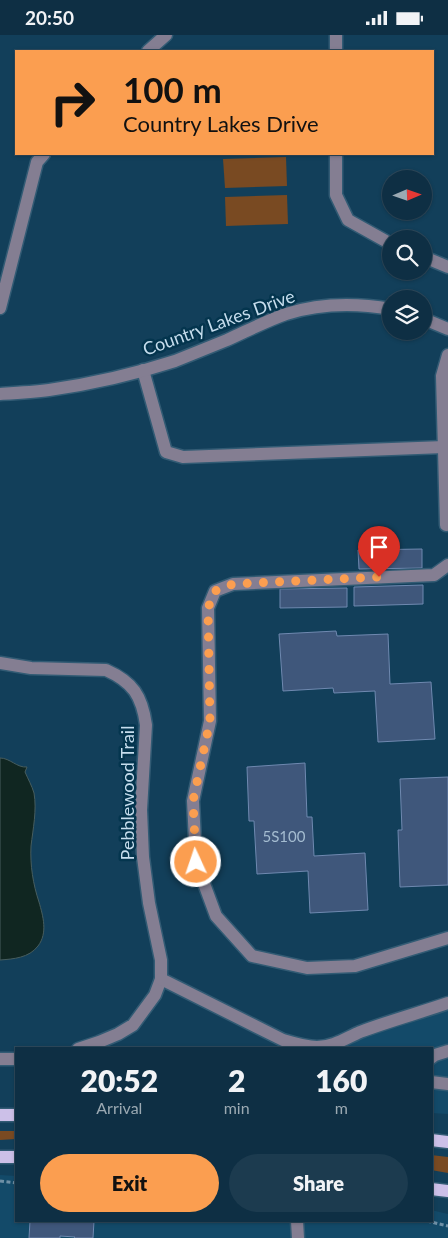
<!DOCTYPE html>
<html lang="en">
<head>
<meta charset="utf-8">
<style>
	:root { --surface:#0e2f44; --page:#1c3b4f; --text:#f1f3f6; --muted:#9ba9b2; --line:#2e4a5d; --accent:#fb9e50 }
	body { margin:0; font-family:Lato,sans-serif; background:var(--page); color:var(--text); height:100vh; display:flex; flex-direction:column; font-size:19px; white-space:nowrap }
	* { box-sizing:border-box; margin:0 }
	p { font-size:16px; color:var(--muted) }
	.icon { flex:none; width:28px; height:28px; fill:none; stroke:currentColor; stroke-width:2; stroke-linecap:round; stroke-linejoin:round }
	.map { position:relative; flex:1; overflow:hidden }
	.drawer { position:absolute; left:15px; top:1012px; width:418px; height:175px; display:flex; flex-direction:column; background:var(--surface); border-radius:0px; box-shadow:0 1px 4px #0004,0 0 0 1px var(--line) }
	.drawer>* { flex:none }
	.banner { position:absolute; left:15px; top:15px; width:419px; height:105px; border-radius:0px; box-shadow:0 1px 4px #0004,0 0 0 1px var(--line); background:#fb9e50; color:#111; overflow:hidden }
	.needle { width:32px; rotate:88deg }
	.tools { position:absolute; left:382px; top:135px; display:grid; gap:10px }
	.tools a { display:grid; place-items:center; width:50px; height:50px; border-radius:50%; background:var(--surface); box-shadow:0 1px 4px #0004,0 0 0 1px var(--line); font-size:25px }
	.pin { position:absolute; display:grid; place-items:center; width:42px; height:42px; color:#fff; margin:-51px -21px; border-radius:50% 50% 50% 0; rotate:-45deg; box-shadow:0 0 5px #0007 }
	.pin .icon { rotate:45deg }
	.me { position:absolute; width:55px; margin:-28px; rotate:357deg; stroke-linejoin:round; filter:drop-shadow(0 0 4px #0008) }
	.turn { display:flex; align-items:center; gap:18px; height:105px; padding:0 25px; font-size:22px }
	.turn .icon { width:65px; height:65px; stroke-width:2.5 }
	.turn b { display:block; font-size:35px; line-height:42px }
	.eta { display:flex; justify-content:space-evenly; align-items:center; height:85px; text-align:center }
	.eta b { font-size:30px; font-weight:800; line-height:35px }
	.button { display:flex; gap:10px; margin-top:auto; padding:10px 25px }
	.button a { flex:1; height:58px; border-radius:30px; background:var(--accent); color:#111; font-size:20px; font-weight:800; line-height:58px; text-align:center }
	.button a+a { background:var(--page); color:var(--text) }
	.status { display:flex; justify-content:space-between; align-items:center; height:35px; padding:0 25px; background:var(--surface); direction:ltr }
	.status svg { height:14px; fill:currentColor }
	.map>svg:first-child { display:block }
</style>
</head>
<body>
<div class="status"><b>20:50</b><svg viewBox="0 0 49 12"><path d="M0 12V9h3v3zM5 12V6h3v6zM10 12V3h3v9zM15 12V0h3v12zM26 1h20v11H26zM47 4h2v5h-2z"/></svg></div>
<div class="map">
<svg width="448" height="1203" viewBox="0 0 448 1203">
	<rect width="100%" height="100%" fill="#123f5a"/>
	<!-- built -->
	<g fill="#134a69">
		<polygon points="448,966 448,1079 431,1078 431,1014 319,1014"/>
		<polygon points="0,1140 16,1141 16,1186 431,1186 431,1175 448,1179 448,1203 0,1203"/>
	</g>
	<!-- green -->
	<g fill="#794a22">
		<polygon points="286,122 287,151 225,153 223,124"/>
		<polygon points="287,160 288,189 226,191 225,162"/>
		<polygon points="0,1096 16,1096 16,1104 0,1105"/>
		<polygon points="431,1120 448,1122 448,1138 431,1135"/>
	</g>
	<!-- water -->
	<path fill="#102621" stroke="#475d5e" d="M0,723C10,723 17,733 27,732L25,737C28,744 32,751 34,758C37,775 33,794 31,811C30,830 33,849 39,867C43,881 48,898 38,911C29,923 13,924 0,925Z"/>
	<!-- building -->
	<g fill="#3f577b" stroke="#6f89b0">
		<polygon points="422,514 422,533 359,534 358,515"/>
		<polygon points="423,550 423,569 354,571 354,552"/>
		<polygon points="347,553 347,572 280,573 280,554"/>
		<polygon points="336,596 337,601 388,599 390,649 431,647 435,704 378,707 375,656 334,658 333,653 283,656 279,599"/>
		<polygon points="305,728 307,782 312,782 314,821 365,818 368,875 310,878 308,836 257,839 254,786 249,786 247,732"/>
		<polygon points="448,742 448,850 400,852 398,795 402,795 400,744"/>
		<polygon points="30,1186 94,1186 93,1203 74,1203 75,1202 60,1201 60,1203 29,1203"/>
	</g>
	<g fill="none" stroke-linecap="round" stroke-linejoin="round">
		<!-- minor casing -->
		<g stroke="#325b74" stroke-width="15">
			<g id="minor">
				<polyline points="336,0 336,16"/>
				<polyline points="148,16 166,0"/>
				<polyline points="336,119 336,160 348,185 391,209"/>
				<polyline points="424,222 448,232"/>
				<polyline points="0,273 37,127 44,119"/>
				<polyline points="424,284 448,294"/>
				<polyline points="143,335 166,417 183,422 444,412"/>
				<path d="M0,359C16,358 33,357 49,355C91,349 135,339 175,326C192,319 210,312 227,305C247,296 266,286 286,279C321,268 356,268 391,274"/>
				<polyline points="446,490 442,341 448,320"/>
				<polyline points="448,530 434,540 233,549 215,556 208,573 210,686 193,766 196,827 216,881 252,921 307,933 355,931 448,903"/>
				<path d="M0,628L31,633L106,635C133,647 142,661 146,690L141,775L143,822L149,868L161,925V944L155,960L133,990L118,999L99,1007L78,1014"/>
				<path d="M161,944L283,1005C293,1008 306,1012 317,1012C333,1012 346,1003 360,997C389,986 419,978 448,968"/>
				<polyline points="431,1023 435,1020 448,1016"/>
				<polyline points="0,1024 16,1024"/>
				<polyline points="431,1047 448,1049"/>
				<polyline points="297,1186 298,1203"/>
			</g>
		</g>
		<!-- major casing -->
		<g stroke="#325b74" stroke-width="15">
			<g id="major">
				<polyline points="0,1080 16,1080"/>
				<polyline points="431,1105 448,1107"/>
				<polyline points="0,1122 16,1122"/>
				<polyline points="431,1154 448,1156"/>
			</g>
		</g>
		<!-- path -->
		<g stroke="#6f90a6" stroke-width="3" stroke-dasharray="4 2.5" stroke-linecap="butt">
			<polyline points="0,1146 16,1148"/>
			<polyline points="427,1186 448,1191"/>
		</g>
		<!-- minor -->
		<use href="#minor" stroke="#847e92" stroke-width="12"/>
		<!-- major -->
		<use href="#major" stroke="#ccc0e8" stroke-width="12"/>
	</g>
	<g fill="none" stroke-linecap="round" stroke-linejoin="round">
		<!-- route -->
		<polyline stroke="#fb9e50" stroke-width="9" stroke-dasharray="0 16.2" points="196,827 193,766 210,686 208,573 215,556 233,549 379,542"/>
	</g>
	<g text-anchor="middle" stroke-width="5" stroke-linejoin="round" paint-order="stroke">
		<!-- number labels -->
		<g font-size="15" fill="#a4bcd0">
			<text x="284" y="807">5S100</text>
		</g>
		<!-- street labels -->
		<g font-size="18" fill="#c6dded" stroke="#04354e">
			<text transform="translate(219 288) rotate(-20)" y="6">Country Lakes Drive</text>
			<text transform="translate(128 758) rotate(-90)" y="6">Pebblewood Trail</text>
		</g>
	</g>
</svg>
<div class="tools">
<a><svg class="needle" viewBox="-14 -14 28 28"><path d="M0-13l5 13h-10z" fill="#e53935"/><path d="M0 13l5-13h-10z" fill="#9ba9b2"/></svg></a>
<a><svg class="icon" aria-label="search" viewBox="0 0 24 24"><circle cx="10" cy="10" r="6"/><path d="M15 15l6 6"/></svg></a>
<a><svg class="icon" aria-label="layers" viewBox="0 0 24 24"><path d="M12 4l9 5-9 5-9-5zM3 14l9 5 9-5"/></svg></a>
</div>
<div class="pin" style="left:379px;top:542px;background:#d93025"><svg class="icon" aria-label="arrive" viewBox="0 0 24 24"><path d="M6 21V4h12l-3 4 3 4H6"/></svg></div>
<svg class="me" style="left:196px;top:827px" viewBox="-20 -20 40 40"><circle r="17" fill="#fb9e50" stroke="#fff" stroke-width="3"/><path d="M0-11L8 9 0 5-8 9z" fill="#fff"/></svg>
<div class="banner">
<div class="turn"><svg class="icon" aria-label="right" viewBox="0 0 24 24"><path d="M7 20v-9h11M14 6l5 5-5 5"/></svg><div><b>100 m</b>Country Lakes Drive</div></div>
</div>
<section class="drawer">
<div class="eta">
<div><b>20:52</b><p>Arrival</p></div>
<div><b>2</b><p>min</p></div>
<div><b>160</b><p>m</p></div>
</div>
<div class="button"><a>Exit</a><a>Share</a></div>
</section>
</div>
</body>
</html>
